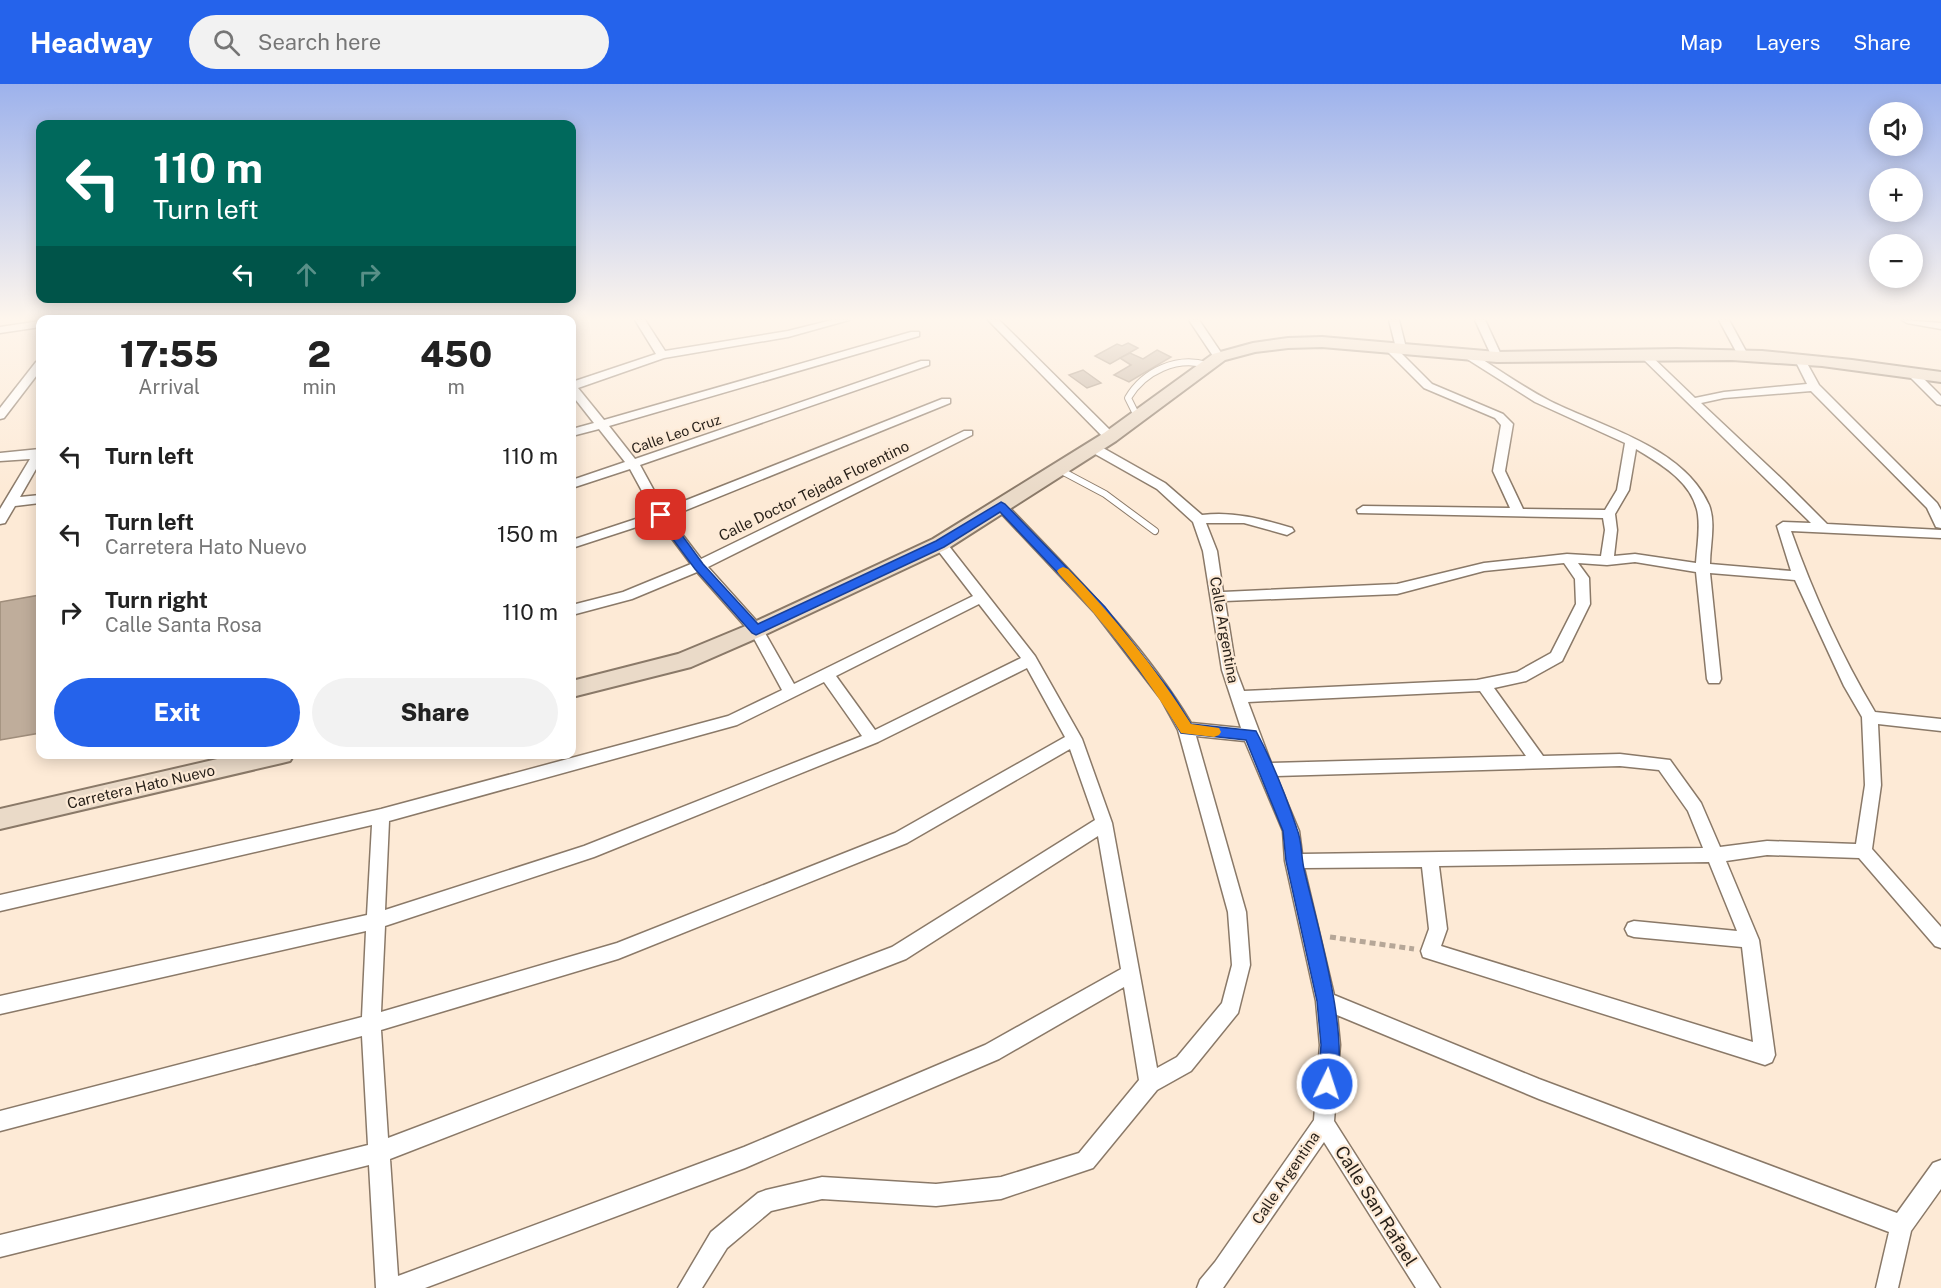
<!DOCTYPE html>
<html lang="en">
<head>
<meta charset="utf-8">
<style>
	:root { --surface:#fff; --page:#f2f2f2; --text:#222; --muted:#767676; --accent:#2563eb }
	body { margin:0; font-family:"Public Sans",sans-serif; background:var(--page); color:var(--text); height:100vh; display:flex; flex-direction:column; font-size:22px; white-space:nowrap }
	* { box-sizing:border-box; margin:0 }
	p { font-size:20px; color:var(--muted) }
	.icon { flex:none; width:33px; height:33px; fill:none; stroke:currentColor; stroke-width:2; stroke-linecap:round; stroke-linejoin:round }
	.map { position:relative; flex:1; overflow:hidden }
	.drawer { position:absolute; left:36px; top:231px; width:540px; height:444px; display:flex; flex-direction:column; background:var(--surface); border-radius:12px; box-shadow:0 3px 15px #0003 }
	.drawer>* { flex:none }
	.guide { position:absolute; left:36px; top:36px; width:540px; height:183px; border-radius:12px; box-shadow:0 3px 15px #0003; background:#00695c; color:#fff; overflow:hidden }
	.controls { position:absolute; left:1869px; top:18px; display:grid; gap:12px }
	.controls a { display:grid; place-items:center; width:54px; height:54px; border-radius:50%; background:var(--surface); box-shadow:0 3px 15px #0003; font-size:30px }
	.pin { position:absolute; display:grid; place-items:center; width:51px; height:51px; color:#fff; margin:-26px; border-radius:12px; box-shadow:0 3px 9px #0006 }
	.me { position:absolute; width:66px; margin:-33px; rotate:4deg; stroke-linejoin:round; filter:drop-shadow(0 0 4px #0008) }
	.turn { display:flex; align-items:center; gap:21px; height:126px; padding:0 18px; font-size:27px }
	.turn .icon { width:78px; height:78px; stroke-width:2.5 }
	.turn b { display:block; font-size:42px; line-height:51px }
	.lanes { display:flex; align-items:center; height:57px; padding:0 18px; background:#0003; justify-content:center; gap:30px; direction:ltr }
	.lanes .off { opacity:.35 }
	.eta { display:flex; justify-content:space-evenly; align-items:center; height:102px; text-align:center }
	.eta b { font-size:36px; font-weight:800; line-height:42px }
	.action { display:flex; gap:12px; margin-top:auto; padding:12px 18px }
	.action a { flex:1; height:69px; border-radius:36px; background:var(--accent); color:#fff; font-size:24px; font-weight:800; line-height:69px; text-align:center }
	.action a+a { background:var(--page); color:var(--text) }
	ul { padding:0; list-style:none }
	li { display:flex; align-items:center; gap:18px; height:78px; padding:0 18px }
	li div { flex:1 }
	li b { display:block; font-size:22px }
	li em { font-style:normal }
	header { display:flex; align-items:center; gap:36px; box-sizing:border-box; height:84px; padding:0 30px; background:var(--accent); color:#fff }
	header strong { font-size:28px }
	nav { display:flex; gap:33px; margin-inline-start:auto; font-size:21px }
	.search { width:420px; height:54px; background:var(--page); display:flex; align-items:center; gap:15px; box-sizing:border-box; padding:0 21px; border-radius:33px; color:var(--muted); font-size:22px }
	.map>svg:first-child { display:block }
</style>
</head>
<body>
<header>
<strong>Headway</strong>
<div class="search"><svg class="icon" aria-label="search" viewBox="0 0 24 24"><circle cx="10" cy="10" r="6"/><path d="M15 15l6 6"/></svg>Search here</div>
<nav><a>Map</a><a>Layers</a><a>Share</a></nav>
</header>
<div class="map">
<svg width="1941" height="1204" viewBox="0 0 1941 1204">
	<rect width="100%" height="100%" fill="#fdead6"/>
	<!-- building -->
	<g fill="#bfad9b" stroke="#9f8d7b" stroke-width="1.5">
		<polygon points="1128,259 1138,264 1110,280 1095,272 1117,260 1122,262"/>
		<polygon points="1157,266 1171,273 1129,298 1114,291 1131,281 1120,274 1130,269 1143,275"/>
		<polygon points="1083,286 1101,299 1087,304 1069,291"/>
		<polygon points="40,511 40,649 0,656 0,518"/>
	</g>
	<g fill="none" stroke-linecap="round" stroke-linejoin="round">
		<!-- service casing -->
		<g stroke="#8a7968" stroke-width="8">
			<g id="service">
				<path d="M1138,334L1128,314C1144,287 1177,272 1207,281"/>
				<polyline points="1058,385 1105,410 1155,447"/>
			</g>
		</g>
		<!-- minor casing -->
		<g stroke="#8a7968" stroke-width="3">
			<g id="minor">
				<path d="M635,236H645L665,267L788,247L832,236H849L788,253L664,274L578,304L604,336L911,248H919V252L609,342L635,375L921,277H929V281L640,381L664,425L942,315H950V319L669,433L701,475L964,347H972V351L708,483L761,542L794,600L973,512L933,460L935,457H945L1035,572L1082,655L1112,739L1157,984L1177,973L1222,919L1232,881L1228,828L1178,646L1161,615L1095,529L997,425L995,422L997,419H1005C1072,489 1141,556 1191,639L1241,644L1222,586L1203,467L1193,438L1157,405L1088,366V360H1096L1165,399L1202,431C1234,427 1261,435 1292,444L1294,447L1287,451L1244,439H1206L1217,467L1223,508L1397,500L1484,479L1567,470L1601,472L1605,446L1603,434L1358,429L1357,426L1363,422L1510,424L1493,387L1501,341L1495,334L1424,304L1385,265L1384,263L1389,260L1396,264L1389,236H1399L1406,264L1399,267L1432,300L1503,330L1513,340L1505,387L1523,425L1605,426L1617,406L1625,359L1535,318L1464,273V269H1472C1498,285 1523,303 1550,317C1602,343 1684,363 1709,421C1716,439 1710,461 1710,480L1791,487L1777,442L1783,438L1811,439L1637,269L1638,267H1646L1695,314L1724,308L1807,300L1794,274L1795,272H1803L1819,301L1937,419L1941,426V444L1936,443L1927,424L1811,307L1724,314L1701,319L1784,397L1827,440L1941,446V454L1791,447C1813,509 1841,571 1875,628L1941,635V647L1878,640L1881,701L1872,765L1941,843V864L1935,862L1859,774L1767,771L1726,777L1759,856L1775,971L1772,978L1765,981L1423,873L1421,867L1429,845L1422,783L1304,784L1334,911L1539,995L1897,1129L1933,1079L1941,1076V1105L1911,1147L1898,1204H1876L1889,1148L1539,1015L1337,931L1340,961L1334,1037L1440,1204H1416L1324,1058L1223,1204H1197L1200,1196L1215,1178L1314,1036L1320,961L1316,917L1285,777L1283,747L1245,657L1196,652L1246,828L1250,881L1238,929L1191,987L1157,1006L1093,1084L1001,1115L936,1122L822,1115L771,1127L727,1164L702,1204H678L711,1148L758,1109L766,1106L822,1093L936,1100L1001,1093L1079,1069L1139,996L1124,903L999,975L745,1084L425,1204H376L369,1081L0,1173V1151L368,1061L362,952L0,1047V1027L362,933L366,847L0,930V912L367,831L372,741L0,827V811L381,725L728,632L782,606L751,549L697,488L632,515L572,531V521L623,508L691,480L658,436L572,464V456L654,429L630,385L572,404V396L625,378L599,345L572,352V345L594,339L572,311V298L656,270ZM1636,365C1661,380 1694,399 1698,431C1700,447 1697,463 1696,479L1635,470L1614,472L1617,446L1615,430L1629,406ZM1635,478L1696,488L1707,595L1709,599H1719L1721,595L1710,489L1795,496L1844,602L1862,633L1865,701L1856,760L1767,757L1720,763L1701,719L1670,676L1620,670L1543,672L1494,604L1526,597L1562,577L1590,520L1589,494L1578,479L1607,481ZM1564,479L1575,495L1576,520L1551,569L1517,588L1477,596L1244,607L1236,586L1225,517L1397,510L1484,487ZM979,520L1021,574L875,646L836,592ZM1027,584L1065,653L895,749L617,859L381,928L385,842L594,773L878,658ZM824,598L862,652L584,762L385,826L389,737L737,641ZM1480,607L1526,672L1271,679L1248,618ZM1070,665L1095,736L892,863L388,1054L381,946L618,875L907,759ZM1620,682L1659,686L1688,727L1703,764L1302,770L1299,747L1276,692ZM1098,752L1121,885L985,961L744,1063L398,1192L390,1075L906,875ZM1709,778L1737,847L1634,837L1628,839L1625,845L1628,851L1634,853L1742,863L1753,958L1441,862L1447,845L1439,782Z"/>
				<polygon points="988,236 999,236 1114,350 1114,356 1106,356"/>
				<polygon points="1189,236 1199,236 1224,273 1223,275 1215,275"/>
				<polygon points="1475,236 1485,236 1502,273 1501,275 1493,275 1492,273"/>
				<polygon points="1719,236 1729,236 1748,271 1747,273 1739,273"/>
				<polygon points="1902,236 1941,239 1941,245 1907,239"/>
				<polygon points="40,237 40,243 0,249 0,243"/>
				<polygon points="40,277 40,287 4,334 0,335 0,324 36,278"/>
				<polygon points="1912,286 1916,287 1941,312 1941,321 1937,320 1908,291 1907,289"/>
				<polygon points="40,365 40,378 20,413 40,411 40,419 15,422 5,439 0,440 0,425 30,375 0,377 0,369"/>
			</g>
		</g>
		<!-- secondary casing -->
		<g stroke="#8a7968" stroke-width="4">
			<g id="secondary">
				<polygon points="1322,253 1497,268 1676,265 1762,267 1852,276 1941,288 1941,298 1822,282 1732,276 1497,278 1322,263 1288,264 1255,268 1225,276 1116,357 947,465 764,551 691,583 572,613 572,597 678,570 748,541 933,455 1104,349 1213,270 1253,259 1288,254"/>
				<polygon points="239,670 294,670 290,677 282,679 0,745 0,725"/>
			</g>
		</g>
		<!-- path -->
		<polyline stroke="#b6a798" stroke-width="5" stroke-dasharray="6 4" stroke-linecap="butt" points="1330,853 1414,865"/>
		<!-- service -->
		<use href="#service" stroke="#fff" stroke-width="6"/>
		<!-- minor -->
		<use href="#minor" fill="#fff" fill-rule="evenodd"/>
		<!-- secondary -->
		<use href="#secondary" fill="#eadac8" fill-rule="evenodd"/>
	</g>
	<!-- sky -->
	<linearGradient id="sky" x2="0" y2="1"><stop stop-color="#9db2ec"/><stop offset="0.58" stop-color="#fef6ed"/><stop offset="1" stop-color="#fef6ed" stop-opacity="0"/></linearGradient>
	<rect width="1941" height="405" fill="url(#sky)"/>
	<!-- route -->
	<path fill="#2563eb" stroke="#184099" stroke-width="1.5" d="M1001,418L1005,420L1105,523L1171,608L1191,640L1256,647C1272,677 1286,712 1297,745C1302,757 1301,772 1304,785C1316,837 1353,959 1334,1007L1327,1009L1321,1007L1318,1000L1321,961L1317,917L1286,777L1283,747L1246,656L1181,649L1161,615L1096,529L1000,428L944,463L756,551L752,549L695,485L655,431L661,427L665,428L703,480L758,540L936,457Z"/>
	<!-- slow -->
	<path fill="#f59e0b" d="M1063,483L1068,485C1114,533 1155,583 1191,640L1219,644L1221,648L1219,651L1214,653L1181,649C1146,591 1105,539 1059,490L1057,487L1059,485Z"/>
	<g text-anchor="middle" stroke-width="4.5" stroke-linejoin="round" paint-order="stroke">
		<!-- far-street labels -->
		<g font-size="14" fill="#261f18" stroke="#fdead6">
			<text transform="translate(676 350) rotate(-19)" y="5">Calle Leo Cruz</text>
		</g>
		<!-- street labels -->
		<g font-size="15" fill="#261f18" stroke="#fdead6">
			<text transform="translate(814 407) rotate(-26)" y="5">Calle Doctor Tejada Florentino</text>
			<text transform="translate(1224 546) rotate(80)" y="5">Calle Argentina</text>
			<text transform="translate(141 703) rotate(-13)" y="5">Carretera Hato Nuevo</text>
			<text transform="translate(1286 1094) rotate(-56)" y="5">Calle Argentina</text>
		</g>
		<!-- near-street labels -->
		<g font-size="18" fill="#261f18" stroke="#fdead6">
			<text transform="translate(1376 1122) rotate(58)" y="6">Calle San Rafael</text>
		</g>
	</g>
</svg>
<div class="controls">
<a><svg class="icon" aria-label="sound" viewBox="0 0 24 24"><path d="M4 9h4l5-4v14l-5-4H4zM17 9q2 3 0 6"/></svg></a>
<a>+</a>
<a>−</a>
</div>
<div class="pin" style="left:661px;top:431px;background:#d93025"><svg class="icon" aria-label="arrive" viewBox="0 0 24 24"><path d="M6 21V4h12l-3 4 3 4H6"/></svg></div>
<svg class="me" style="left:1327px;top:1000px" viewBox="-20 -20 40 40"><circle r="17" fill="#2563eb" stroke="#fff" stroke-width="3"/><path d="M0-11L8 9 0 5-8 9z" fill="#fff"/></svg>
<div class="guide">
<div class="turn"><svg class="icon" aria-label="left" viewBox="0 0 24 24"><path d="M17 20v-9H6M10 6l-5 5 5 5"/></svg><div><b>110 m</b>Turn left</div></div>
<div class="lanes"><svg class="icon" aria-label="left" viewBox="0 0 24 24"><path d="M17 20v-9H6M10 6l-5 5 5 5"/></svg><svg class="icon off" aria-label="ahead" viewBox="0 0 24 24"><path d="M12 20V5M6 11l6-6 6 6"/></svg><svg class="icon off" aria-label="right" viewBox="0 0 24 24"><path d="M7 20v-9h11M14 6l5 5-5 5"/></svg></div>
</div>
<section class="drawer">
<div class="eta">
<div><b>17:55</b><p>Arrival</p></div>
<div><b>2</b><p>min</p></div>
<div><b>450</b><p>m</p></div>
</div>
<ul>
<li><svg class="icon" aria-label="left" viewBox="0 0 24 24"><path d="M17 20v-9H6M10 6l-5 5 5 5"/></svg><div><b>Turn left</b></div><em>110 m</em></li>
<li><svg class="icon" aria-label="left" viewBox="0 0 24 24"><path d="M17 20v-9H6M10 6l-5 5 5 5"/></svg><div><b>Turn left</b><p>Carretera Hato Nuevo</p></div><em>150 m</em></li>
<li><svg class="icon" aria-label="right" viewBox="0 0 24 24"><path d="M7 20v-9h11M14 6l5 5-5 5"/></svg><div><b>Turn right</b><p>Calle Santa Rosa</p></div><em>110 m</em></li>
</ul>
<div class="action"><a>Exit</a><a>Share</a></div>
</section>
</div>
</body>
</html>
